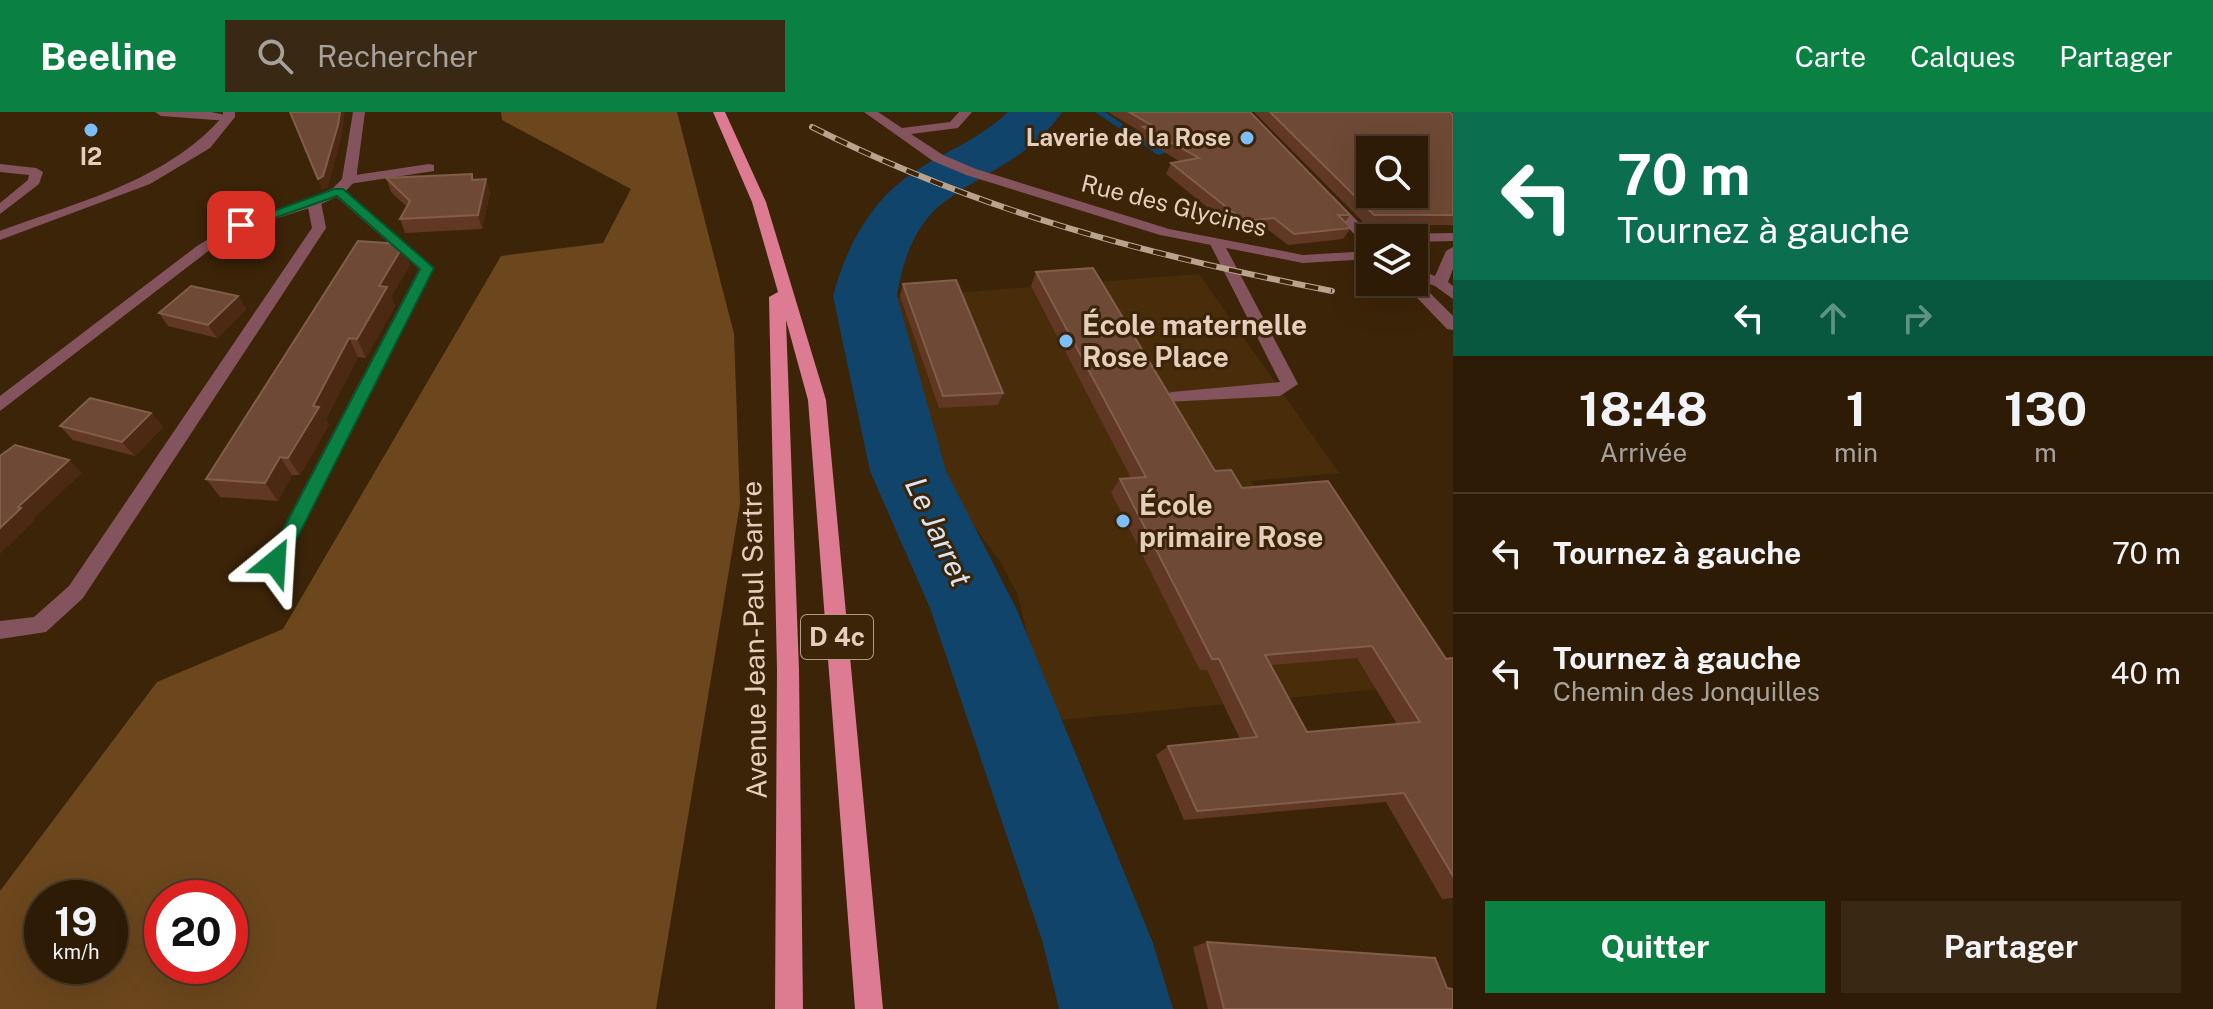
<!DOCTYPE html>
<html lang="fr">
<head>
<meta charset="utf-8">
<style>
	:root { --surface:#2d1b06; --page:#392814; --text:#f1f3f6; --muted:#a7a19b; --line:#483928; --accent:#0b8043 }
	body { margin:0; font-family:"Public Sans",sans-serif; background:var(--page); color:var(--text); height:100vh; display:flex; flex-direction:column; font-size:30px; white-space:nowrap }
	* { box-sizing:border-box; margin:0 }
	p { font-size:26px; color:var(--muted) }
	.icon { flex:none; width:44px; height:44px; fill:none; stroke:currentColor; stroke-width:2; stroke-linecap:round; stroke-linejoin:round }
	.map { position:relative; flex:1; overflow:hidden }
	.drawer { display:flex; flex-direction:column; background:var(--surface); width:760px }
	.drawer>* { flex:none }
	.top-card { background:#0b6e4f; color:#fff; overflow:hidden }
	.fabs { position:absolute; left:1356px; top:24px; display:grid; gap:16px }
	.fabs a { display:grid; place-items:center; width:72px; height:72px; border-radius:0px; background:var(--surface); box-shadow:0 8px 32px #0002,0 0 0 2px var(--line); font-size:40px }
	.speed { position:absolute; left:24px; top:768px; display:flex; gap:16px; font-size:40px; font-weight:700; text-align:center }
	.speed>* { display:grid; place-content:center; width:104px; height:104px; border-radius:50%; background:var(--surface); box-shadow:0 8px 32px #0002,0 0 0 2px var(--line); line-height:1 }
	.speed small { font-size:20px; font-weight:400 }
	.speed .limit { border:12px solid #d22; background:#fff; color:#111 }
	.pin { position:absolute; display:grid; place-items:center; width:68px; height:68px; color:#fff; margin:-34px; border-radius:16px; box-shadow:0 4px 12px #0006 }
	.me { position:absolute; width:88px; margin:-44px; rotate:27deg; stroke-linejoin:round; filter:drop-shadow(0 0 6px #0008) }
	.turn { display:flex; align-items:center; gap:28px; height:168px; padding:0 32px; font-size:36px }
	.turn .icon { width:104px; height:104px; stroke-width:2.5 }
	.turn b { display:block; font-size:56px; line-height:68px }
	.lanes { display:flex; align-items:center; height:76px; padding:0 32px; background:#0003; justify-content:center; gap:40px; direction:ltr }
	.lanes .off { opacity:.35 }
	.eta { display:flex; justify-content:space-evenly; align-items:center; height:136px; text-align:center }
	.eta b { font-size:48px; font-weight:700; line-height:56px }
	.button { display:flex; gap:16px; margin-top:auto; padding:16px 32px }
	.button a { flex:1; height:92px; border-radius:0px; background:var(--accent); color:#fff; font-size:32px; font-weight:700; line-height:92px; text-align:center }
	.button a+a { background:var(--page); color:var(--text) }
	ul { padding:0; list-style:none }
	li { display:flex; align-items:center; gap:24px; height:120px; padding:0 32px; border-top:2px solid var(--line) }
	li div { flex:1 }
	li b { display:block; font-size:30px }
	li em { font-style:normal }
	header { display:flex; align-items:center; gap:48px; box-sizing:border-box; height:112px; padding:0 40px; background:var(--accent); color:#fff }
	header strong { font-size:38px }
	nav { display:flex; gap:44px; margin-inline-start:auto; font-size:28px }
	.search { width:560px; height:72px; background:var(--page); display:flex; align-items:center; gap:20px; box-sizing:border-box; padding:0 28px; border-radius:0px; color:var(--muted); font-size:30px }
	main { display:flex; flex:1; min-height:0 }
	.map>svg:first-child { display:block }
</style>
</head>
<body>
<header>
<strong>Beeline</strong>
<div class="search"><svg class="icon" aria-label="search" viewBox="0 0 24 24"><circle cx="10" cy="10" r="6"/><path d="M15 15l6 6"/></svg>Rechercher</div>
<nav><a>Carte</a><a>Calques</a><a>Partager</a></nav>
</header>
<main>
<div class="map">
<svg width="1453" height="897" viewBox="0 0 1453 897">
	<rect width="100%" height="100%" fill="#3c2408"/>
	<!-- built -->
	<polygon fill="#492d0b" points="1199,162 1339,361 1251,369 1380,577 1061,608 1039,567 1017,481 1000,449 923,345 894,273 878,187"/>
	<!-- green -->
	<path fill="#6c471d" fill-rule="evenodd" d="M501,0H677L734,222L740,392L656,897H0V779L157,570L283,517L501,144L603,131L631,77L502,8ZM42,786H110V854H42ZM162,786H230V854H162Z"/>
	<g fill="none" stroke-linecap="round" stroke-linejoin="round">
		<!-- stream -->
		<polygon fill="#10446a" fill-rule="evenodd" points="1095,0 1105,0 1166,41 1158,43"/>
		<!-- river -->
		<path fill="#10446a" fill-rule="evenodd" d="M1008,0H1062C1030,47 986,58 943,91C915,112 902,150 897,184L946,359L1016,496L1153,831L1173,897H1059L1043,831L930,496L870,359L833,184C844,141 867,95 903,68C938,41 974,32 1008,0Z"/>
		<!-- service -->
		<g fill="#84545e" fill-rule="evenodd">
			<polygon points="155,0 211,0 235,5 229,9 161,4"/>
			<polygon points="0,52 36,56 43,60 39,72 0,102 0,91 28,68 29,63 0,60"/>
			<polygon points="429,52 434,53 434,59 349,72 342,68 349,64"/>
			<polygon points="338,75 434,156 282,456 275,458 268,456 265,450 419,157 333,82 331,79"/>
			<polygon points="314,86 321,90 326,116 83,486 46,520 0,527 0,509 34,505 69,474 312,116 307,90"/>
			<polygon points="1217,128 1224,132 1298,272 1280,284 1166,290 1163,286 1166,282 1172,280 1280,270 1210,132"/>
		</g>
		<!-- minor -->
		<g fill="#84545e" fill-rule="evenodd">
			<path d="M223,0H235V5L210,36L150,72L0,128V119C77,90 167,69 223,4Z"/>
			<polygon points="353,0 365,0 356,68 343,82 319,93 246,116 207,140 0,299 0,284 197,134 236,110 309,87 333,76 342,67"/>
			<polygon points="864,0 878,0 902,16 950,10 959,0 972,0 958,16 911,22 943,43 976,57 1169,117 1303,143 1370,139 1370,147 1303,151 1160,123 966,63 933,49"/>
			<polygon points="1328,83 1333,84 1374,126 1370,126 1370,134 1365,133 1323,90 1323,84"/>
			<polygon points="1453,121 1453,129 1414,130 1414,126 1384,126 1391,122"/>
			<polygon points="1453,135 1453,157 1448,170 1453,174 1453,187 1435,174 1416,167 1453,204 1453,218 1447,217 1402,170 1414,170 1414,156 1435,164 1446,139"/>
		</g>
		<!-- primary -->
		<polygon fill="#dc7b91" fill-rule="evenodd" points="713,0 725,0 766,90 826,288 883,897 855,897 808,288 786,208 799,558 803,897 775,897 777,558 769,185 778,180 752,90"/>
		<!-- rail casing -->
		<g stroke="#b8a38e" stroke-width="6">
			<path id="rail" d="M812,15C981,100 1147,143 1332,179"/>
		</g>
		<!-- rail -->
		<use href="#rail" stroke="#3c2408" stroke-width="4" stroke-dasharray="13" stroke-linecap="butt"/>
	</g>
	<!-- wall -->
	<g fill="#603824" fill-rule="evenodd">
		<polygon points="1108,0 1250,0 1350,103 1345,110 1351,116 1343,127 1288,133 1267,117 1238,120 1166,62 1171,51 1181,50 1139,25 1141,20"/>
		<polygon points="1254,0 1450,0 1453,3 1453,113 1366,113"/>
		<polygon points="472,62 474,67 486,67 490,81 482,117 405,121 400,107 407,95 391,80 386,66"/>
		<polygon points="403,134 410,153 391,185 395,194 366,246 358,245 326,307 329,313 300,363 292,363 278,389 220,385 206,367"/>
		<path d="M1036,160L1215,359L1242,376L1446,547L1453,546V786L1442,787L1386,690L1184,708L1156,643L1168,634L1240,627L1207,558H1200L1111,380L1120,367L1131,366L1031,174ZM1357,546L1397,612L1307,620L1271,553Z"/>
		<polygon points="903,172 1003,281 998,293 939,296 900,184"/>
		<polygon points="238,184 246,197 217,226 168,214 159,201"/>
		<polygon points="151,301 163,315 135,344 73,328 60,314"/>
		<polygon points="1207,830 1447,876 1453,897 1208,897 1193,835"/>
	</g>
	<!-- shaded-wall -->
	<g fill="#4c2912">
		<polygon points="340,0 345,0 342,24 328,75 322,78 318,67"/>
		<polygon points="486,67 490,81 482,117 478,103"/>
		<polygon points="403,134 410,153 391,185 395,194 366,246 357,227 379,174"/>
		<polygon points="238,184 246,197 217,226 208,213"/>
		<polygon points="349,226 358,245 326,307 329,313 300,363 288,346 313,294"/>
		<polygon points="151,301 163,315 135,344 122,330"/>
		<polygon points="280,345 292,363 278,389 265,371"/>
		<polygon points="69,348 82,361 33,407 35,408 0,442 0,416 18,395"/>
	</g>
	<!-- building -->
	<g fill="#6e4935" stroke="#805e4a" stroke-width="2" fill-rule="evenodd">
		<polygon points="290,0 340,0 338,13 323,64 318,67"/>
		<polygon points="1129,0 1250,0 1350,103 1338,103 1351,116 1294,122 1274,106 1244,109 1171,51 1199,46 1143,15 1153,14"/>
		<path d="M1270,0H1450L1453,3V103H1374ZM1370,38H1414V82H1370Z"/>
		<polygon points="472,62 472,68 486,67 478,103 400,107 410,89 386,66"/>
		<polygon points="358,129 400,132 403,134 379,174 387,175 357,227 349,226 313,294 319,295 288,346 280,345 265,371 206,367"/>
		<path d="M1093,156L1215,359L1231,358L1242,376L1328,369L1446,547L1453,546V764L1404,681L1197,699L1168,634L1257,625L1219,547H1212L1120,367L1146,365L1036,160ZM1372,534L1420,610L1307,620L1265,543Z"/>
		<polygon points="956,168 1003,281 943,284 903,172"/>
		<polygon points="191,174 238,184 208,213 159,201"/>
		<polygon points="90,286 151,301 122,330 60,314"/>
		<polygon points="15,333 69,348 18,395 21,396 0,416 0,344"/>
		<polygon points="1207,830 1435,846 1447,876 1453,877 1453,897 1224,897"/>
	</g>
	<!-- route -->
	<polygon fill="#0b8043" stroke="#07532c" stroke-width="2" points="334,77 343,77 434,156 282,456 275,458 266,450 420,157 337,84 246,116 235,113"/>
	<!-- markers -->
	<g fill="#7bbef9" stroke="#3c2408" stroke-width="3">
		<circle cx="91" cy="18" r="8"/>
		<circle cx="1247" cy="26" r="8"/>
		<circle cx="1066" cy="229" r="8"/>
		<circle cx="1123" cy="409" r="8"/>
	</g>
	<g text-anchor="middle" stroke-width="6" stroke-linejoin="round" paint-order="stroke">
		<!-- far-poi labels -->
		<g font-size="24" font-weight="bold" fill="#e3cfbc" stroke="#3c2408" text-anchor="end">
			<text x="1231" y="34">Laverie de la Rose</text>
			<text x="91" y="53" text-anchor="middle">I2</text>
		</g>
		<!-- far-street labels -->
		<g font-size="24" fill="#e3cfbc" stroke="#3c2408">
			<text transform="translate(1174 94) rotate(14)" y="8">Rue des Glycines</text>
		</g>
		<!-- shield labels -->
		<rect fill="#3c2408" stroke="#b19c86" stroke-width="2" x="801" y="503" width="72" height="44" rx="6"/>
		<g font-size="26" font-weight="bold" fill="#e3cfbc">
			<text x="837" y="534">D 4c</text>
		</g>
		<!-- poi labels -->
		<g font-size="28" font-weight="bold" fill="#e3cfbc" stroke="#3c2408" text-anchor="start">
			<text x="1082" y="223">École maternelle<tspan x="1082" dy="32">Rose Place</tspan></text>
			<text x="1139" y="403">École<tspan x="1139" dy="32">primaire Rose</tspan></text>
		</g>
		<!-- street labels -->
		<g font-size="28" fill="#e3cfbc" stroke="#3c2408">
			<text transform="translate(754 528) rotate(-91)" y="10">Avenue Jean-Paul Sartre</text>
		</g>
		<!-- water labels -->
		<g font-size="30" font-style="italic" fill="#d7e5f2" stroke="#3c2408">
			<text transform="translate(938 420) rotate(65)" y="10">Le Jarret</text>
		</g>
	</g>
</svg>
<div class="fabs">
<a><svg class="icon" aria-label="search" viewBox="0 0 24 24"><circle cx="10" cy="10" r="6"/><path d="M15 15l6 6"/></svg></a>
<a><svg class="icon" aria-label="layers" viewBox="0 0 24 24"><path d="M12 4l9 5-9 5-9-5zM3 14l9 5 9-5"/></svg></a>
</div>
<div class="speed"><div>19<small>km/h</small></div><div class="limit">20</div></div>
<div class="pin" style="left:241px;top:113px;background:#d93025"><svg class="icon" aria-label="arrive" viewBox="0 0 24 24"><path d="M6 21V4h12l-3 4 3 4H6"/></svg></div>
<svg class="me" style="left:275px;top:450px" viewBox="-20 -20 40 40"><path d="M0-17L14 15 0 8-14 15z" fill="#0b8043" stroke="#fff" stroke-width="4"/></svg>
</div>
<section class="drawer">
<div class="top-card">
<div class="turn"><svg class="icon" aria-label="left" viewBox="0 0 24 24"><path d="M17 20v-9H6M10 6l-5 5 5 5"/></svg><div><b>70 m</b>Tournez à gauche</div></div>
<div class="lanes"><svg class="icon" aria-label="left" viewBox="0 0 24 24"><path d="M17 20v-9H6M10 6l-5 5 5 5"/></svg><svg class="icon off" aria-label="ahead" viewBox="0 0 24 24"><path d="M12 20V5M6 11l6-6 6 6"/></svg><svg class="icon off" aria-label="right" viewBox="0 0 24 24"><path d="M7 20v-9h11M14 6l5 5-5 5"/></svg></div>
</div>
<div class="eta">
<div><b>18:48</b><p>Arrivée</p></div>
<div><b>1</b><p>min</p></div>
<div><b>130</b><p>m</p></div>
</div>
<ul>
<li><svg class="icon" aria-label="left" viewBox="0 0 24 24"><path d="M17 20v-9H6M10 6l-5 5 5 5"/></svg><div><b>Tournez à gauche</b></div><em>70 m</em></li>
<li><svg class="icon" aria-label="left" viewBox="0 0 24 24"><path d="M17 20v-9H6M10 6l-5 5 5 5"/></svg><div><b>Tournez à gauche</b><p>Chemin des Jonquilles</p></div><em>40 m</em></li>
</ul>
<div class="button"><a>Quitter</a><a>Partager</a></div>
</section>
</main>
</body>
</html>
